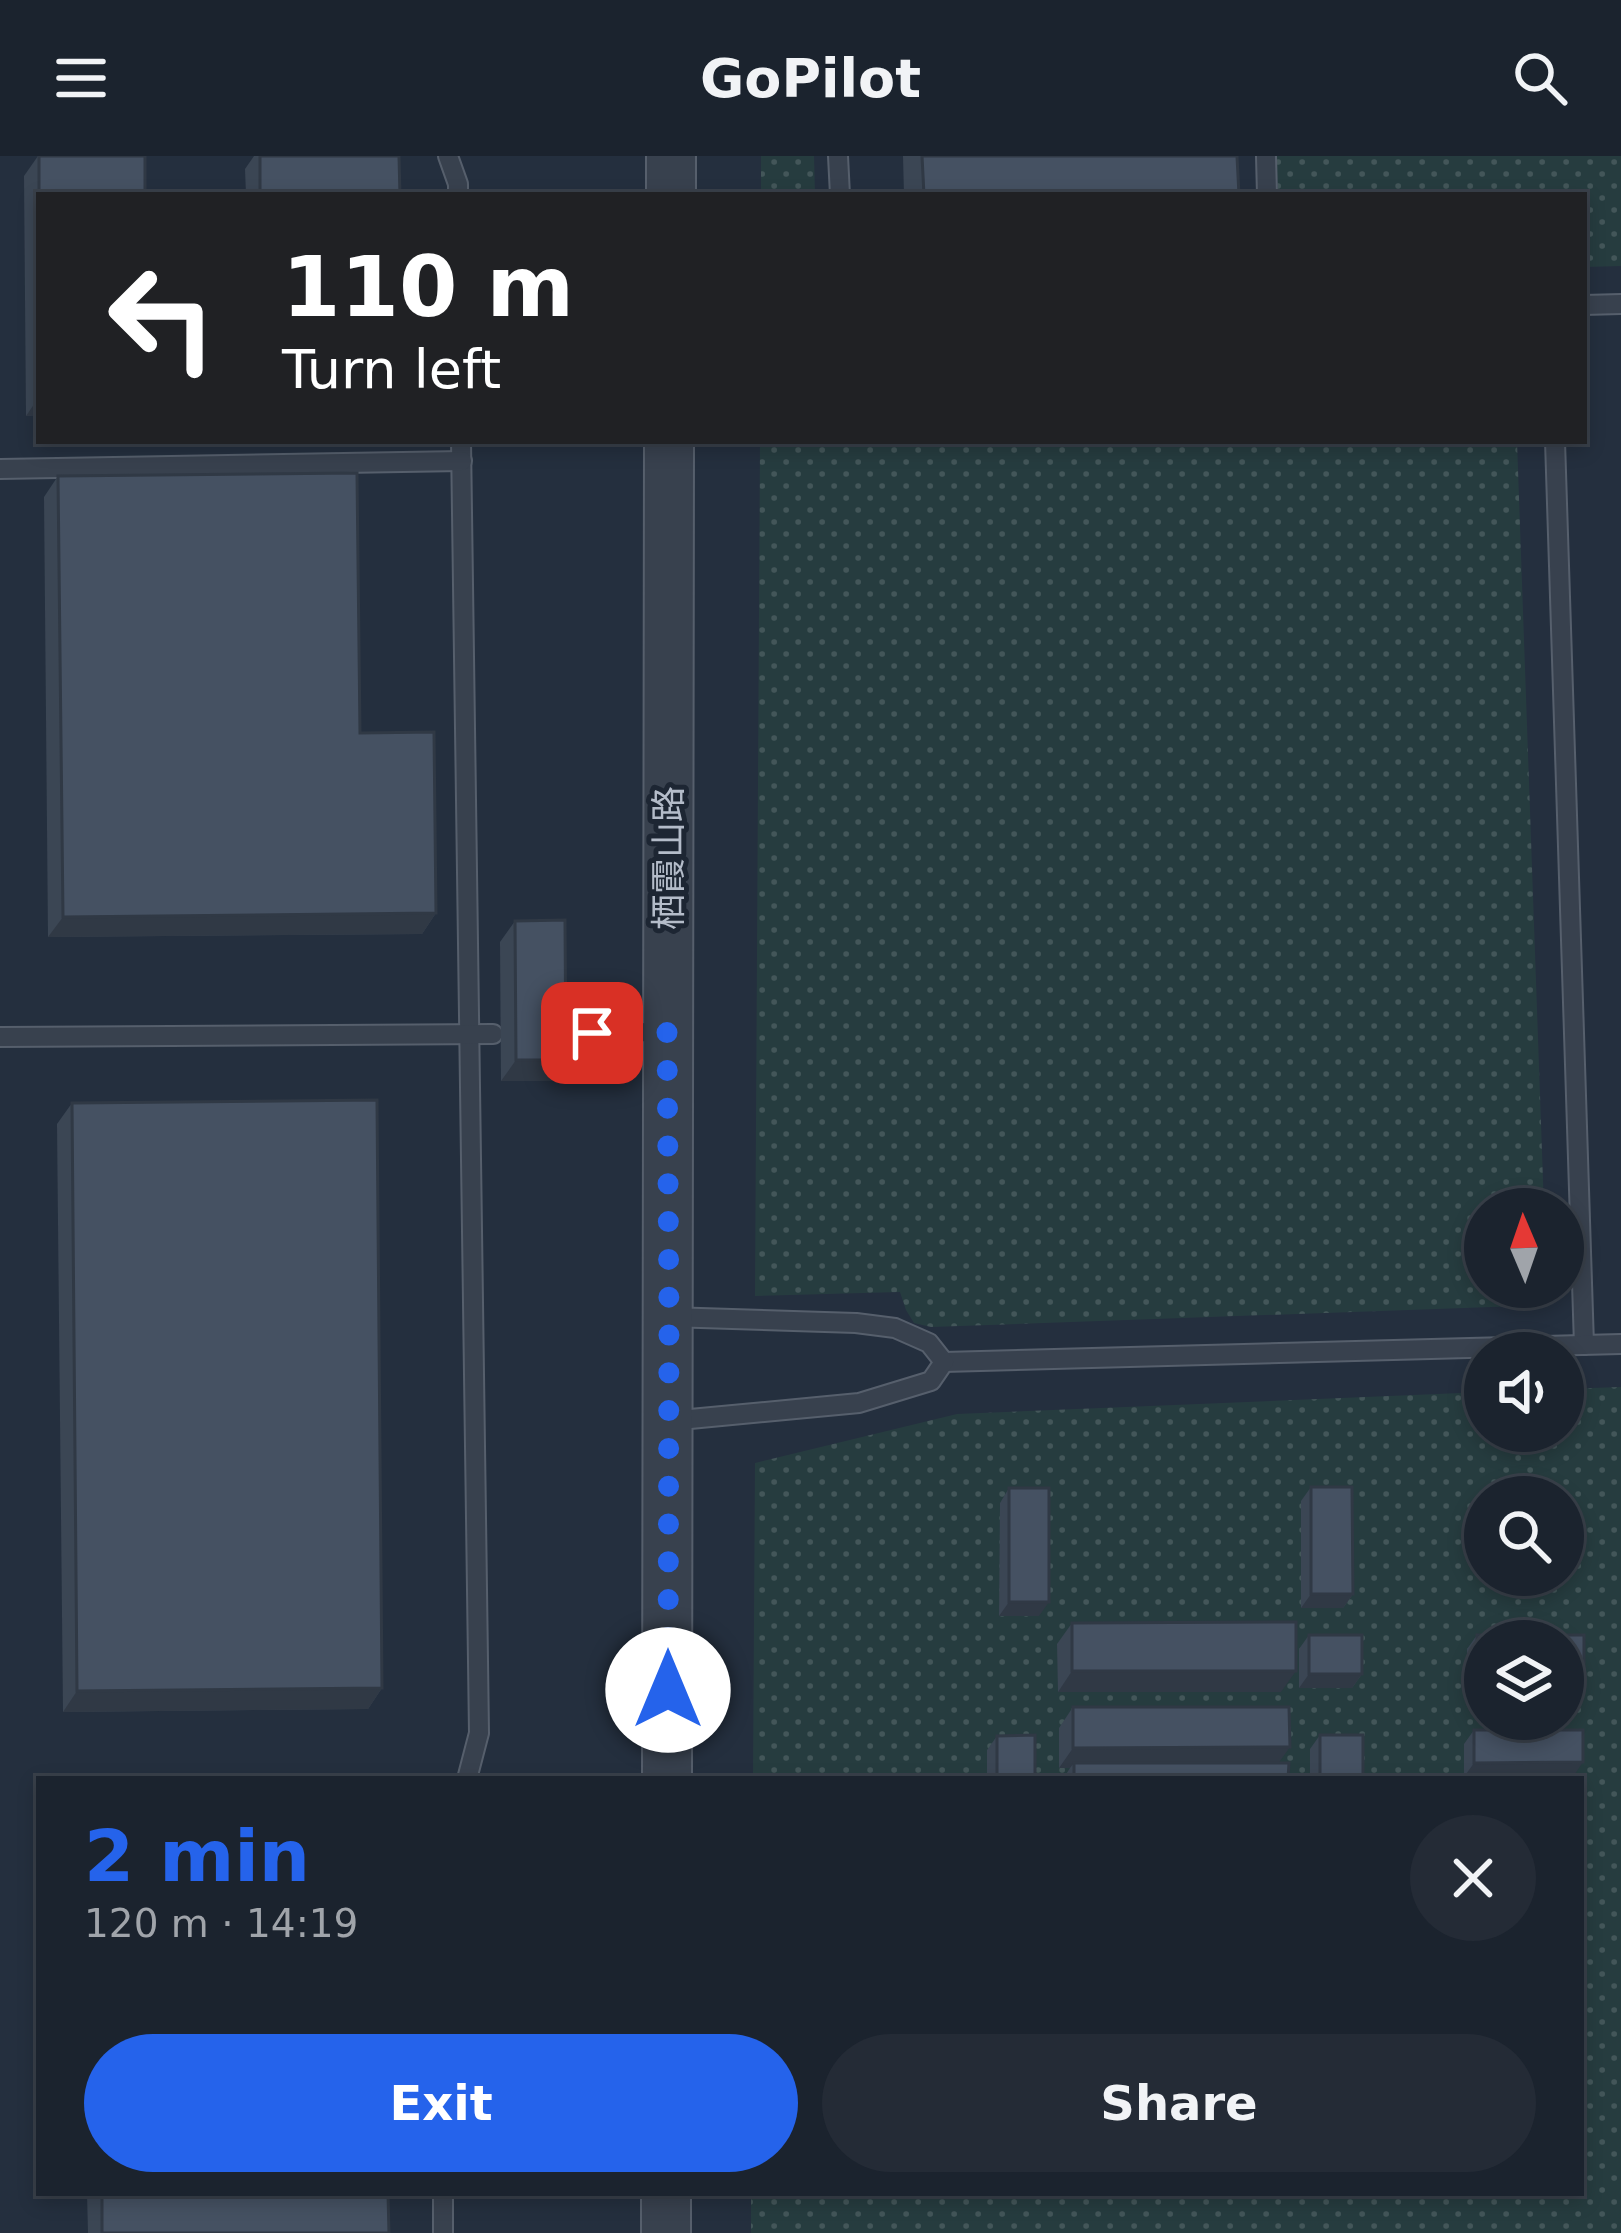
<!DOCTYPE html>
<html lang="en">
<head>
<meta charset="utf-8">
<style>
	:root { --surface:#1b232e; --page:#242b36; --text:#f1f3f6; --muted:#a0a4aa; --line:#39404a; --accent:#2563eb }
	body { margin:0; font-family:"DejaVu Sans","Noto Sans SC",sans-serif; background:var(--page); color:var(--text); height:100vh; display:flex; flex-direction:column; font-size:45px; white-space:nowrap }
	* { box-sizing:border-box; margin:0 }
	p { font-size:39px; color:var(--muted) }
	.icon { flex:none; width:66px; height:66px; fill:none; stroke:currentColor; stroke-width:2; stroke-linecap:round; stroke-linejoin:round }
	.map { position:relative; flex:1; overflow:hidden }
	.panel { position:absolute; left:36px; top:1620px; width:1548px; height:420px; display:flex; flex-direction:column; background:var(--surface); border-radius:0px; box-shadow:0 6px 18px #0003,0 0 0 3px var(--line) }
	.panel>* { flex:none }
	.hud { position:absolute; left:36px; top:36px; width:1551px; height:252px; border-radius:0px; box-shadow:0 6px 18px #0003,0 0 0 3px var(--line); background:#202124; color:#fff; overflow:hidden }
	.needle { width:78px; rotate:358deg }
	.tools { position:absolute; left:1464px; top:1032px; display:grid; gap:24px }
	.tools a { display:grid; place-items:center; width:120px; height:120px; border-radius:50%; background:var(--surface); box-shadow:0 6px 18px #0003,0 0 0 3px var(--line); font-size:60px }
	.pin { position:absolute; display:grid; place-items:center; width:102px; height:102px; color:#fff; margin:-51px; border-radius:24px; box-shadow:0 6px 18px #0006 }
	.me { position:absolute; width:132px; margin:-66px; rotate:0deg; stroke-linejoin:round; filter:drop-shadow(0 0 9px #0008) }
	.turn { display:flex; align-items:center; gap:42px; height:252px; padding:0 48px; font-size:54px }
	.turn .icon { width:156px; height:156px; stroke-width:2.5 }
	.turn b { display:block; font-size:84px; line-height:102px }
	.round { display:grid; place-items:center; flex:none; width:126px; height:126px; border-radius:63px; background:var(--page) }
	.overview { display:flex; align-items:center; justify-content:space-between; height:204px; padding:0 48px }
	h1 { font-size:72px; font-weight:600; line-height:90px; color:var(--accent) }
	.primary-button { display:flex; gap:24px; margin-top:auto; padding:24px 48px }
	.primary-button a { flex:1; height:138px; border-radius:72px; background:var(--accent); color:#fff; font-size:48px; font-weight:600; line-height:138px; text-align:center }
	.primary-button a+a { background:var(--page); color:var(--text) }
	header { display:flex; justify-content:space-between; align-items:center; height:156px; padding:0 48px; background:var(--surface); font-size:54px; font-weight:600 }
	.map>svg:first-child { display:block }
</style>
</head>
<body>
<header><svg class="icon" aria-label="menu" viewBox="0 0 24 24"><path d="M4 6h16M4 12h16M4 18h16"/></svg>GoPilot<svg class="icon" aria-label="search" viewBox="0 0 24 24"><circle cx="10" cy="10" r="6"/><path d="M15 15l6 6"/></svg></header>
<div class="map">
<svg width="1621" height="2077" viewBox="0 0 1621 2077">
	<defs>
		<pattern id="grass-dots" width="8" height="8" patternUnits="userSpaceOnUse" patternTransform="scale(3)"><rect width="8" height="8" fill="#263c3f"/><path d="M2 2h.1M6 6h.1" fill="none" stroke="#435659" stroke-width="1.8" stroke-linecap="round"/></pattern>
	</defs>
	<rect width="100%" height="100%" fill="#242f3e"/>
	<!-- grass -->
	<g fill="url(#grass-dots)" fill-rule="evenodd">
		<polygon points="761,0 814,0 815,39 761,39"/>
		<polygon points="1276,0 1621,0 1621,110 1584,111 1584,39 1278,39"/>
		<polygon points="760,285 1517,285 1544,1053 1485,1053 1485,1131 1547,1131 1548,1149 931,1171 914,1167 906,1154 900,1136 755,1140"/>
		<path d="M1621,1231V2077H751V2037H1581V1623H753L755,1307L957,1258L1485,1236V1275H1563V1233ZM1485,1341H1563V1419H1485ZM1485,1485H1563V1563H1485Z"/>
	</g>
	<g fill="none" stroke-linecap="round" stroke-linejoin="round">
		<!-- service casing -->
		<g stroke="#565f6c" stroke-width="22">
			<g id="service">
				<polyline points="448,0 458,28 458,39"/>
				<polyline points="838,0 840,39"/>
				<polyline points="1266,0 1267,39"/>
				<polyline points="1584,149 1621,148"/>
				<polyline points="461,285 479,1577 467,1623"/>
				<polyline points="1555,285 1584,1189"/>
				<polyline points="0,313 462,305"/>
				<polyline points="555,877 667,876"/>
				<polyline points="0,881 493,878"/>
				<polyline points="944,1206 1621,1188"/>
				<polyline points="669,1265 859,1247 931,1225 944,1206 929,1187 895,1172 856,1167 669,1161"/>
				<polyline points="443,2037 443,2077"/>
			</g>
		</g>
		<!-- tertiary casing -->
		<g stroke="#565f6c" stroke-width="52">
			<g id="tertiary">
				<polyline points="671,39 671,0"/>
				<polyline points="667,1623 669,285"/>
				<polyline points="666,2077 666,2037"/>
			</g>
		</g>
		<!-- service -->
		<use href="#service" stroke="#38414e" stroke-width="18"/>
		<!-- tertiary -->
		<use href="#tertiary" stroke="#38414e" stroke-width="48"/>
	</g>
	<!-- wall -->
	<g fill="#3b4654">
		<polygon points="38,0 39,259 26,260 24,20"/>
		<polygon points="254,0 399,0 400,39 246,39 245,13"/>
		<polygon points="903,0 1237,0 1239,39 904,39"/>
		<polygon points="58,320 360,577 436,757 422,778 48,781 44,341"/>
		<polygon points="515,765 552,925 501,925 500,786"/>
		<polygon points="72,947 382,1532 368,1553 63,1556 57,968"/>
		<polygon points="1311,1331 1353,1438 1343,1452 1301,1452 1301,1345"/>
		<polygon points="1009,1332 1039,1460 999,1460 1000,1347"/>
		<polygon points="1072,1467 1281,1536 1058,1536 1057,1488"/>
		<polygon points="1309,1479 1362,1518 1352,1532 1299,1532 1299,1493"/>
		<polygon points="1477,1479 1584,1479 1584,1519 1574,1534 1563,1534 1563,1485 1485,1485 1485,1534 1467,1534 1467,1493"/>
		<polygon points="1073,1551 1279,1607 1288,1623 1063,1623 1070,1612 1059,1612 1059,1572"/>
		<polygon points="1474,1574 1573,1621 1464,1621 1464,1588"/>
		<polygon points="1320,1579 1363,1623 1310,1623 1310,1593"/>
		<polygon points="997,1580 1035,1623 987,1623 987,1594"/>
		<polygon points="87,2037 388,2037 389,2077 88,2077"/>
	</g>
	<!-- shaded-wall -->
	<g fill="#303945">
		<polygon points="39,241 39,259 26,260"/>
		<polygon points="436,757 422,778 48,781 63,761"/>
		<polygon points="516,904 566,904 552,925 501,925"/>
		<polygon points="1311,1438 1353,1438 1343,1452 1301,1452"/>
		<polygon points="1009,1446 1049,1446 1039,1460 999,1460"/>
		<polygon points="1072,1515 1296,1515 1281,1536 1058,1536"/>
		<polygon points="1309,1518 1362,1518 1352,1532 1299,1532"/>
		<polygon points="1563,1519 1584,1519 1574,1534 1563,1534"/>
		<polygon points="1477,1520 1485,1520 1485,1534 1467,1534"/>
		<polygon points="382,1532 368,1553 63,1556 77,1535"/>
		<polygon points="1290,1591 1275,1612 1074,1607 1070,1612 1059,1612 1073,1592"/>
		<polygon points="1583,1606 1573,1621 1464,1621 1474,1607"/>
	</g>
	<!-- building -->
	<g fill="#455162" stroke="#303945" stroke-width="3">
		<rect x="39" y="0" width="106" height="39"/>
		<polygon points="260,0 399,0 400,39 260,39"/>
		<polygon points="922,0 1237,0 1239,39 924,39"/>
		<polygon points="357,317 360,577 434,576 436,757 63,761 58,320"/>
		<polygon points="565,764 566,904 516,904 515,765"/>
		<polygon points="377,944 382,1532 77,1535 72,947"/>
		<polygon points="1311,1331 1352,1331 1353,1438 1311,1438"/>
		<rect x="1009" y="1332" width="40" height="114"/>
		<polygon points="1296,1466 1296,1515 1072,1515 1072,1467"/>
		<rect x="1309" y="1479" width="53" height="39"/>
		<polygon points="1477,1479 1584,1479 1584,1519 1563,1519 1563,1485 1485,1485 1485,1520 1477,1520"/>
		<polygon points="1073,1551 1289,1551 1290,1591 1073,1592"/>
		<polygon points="1474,1574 1583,1574 1583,1606 1474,1607"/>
		<polygon points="1035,1579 1035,1623 997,1623 997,1580"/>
		<rect x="1320" y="1579" width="43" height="44"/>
		<polygon points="1074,1607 1289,1607 1288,1623 1074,1623"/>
		<polygon points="102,2037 388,2037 389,2077 102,2077"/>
	</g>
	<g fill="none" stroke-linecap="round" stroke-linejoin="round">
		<!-- route -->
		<polyline stroke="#2563eb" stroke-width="21" stroke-dasharray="0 37.8" points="592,877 667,876 669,1161 668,1534"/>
	</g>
	<g text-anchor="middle" stroke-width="10" stroke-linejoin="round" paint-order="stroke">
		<!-- street labels -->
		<g font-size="36" fill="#b4bcc9" stroke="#1d2633">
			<text transform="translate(668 702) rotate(-90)" y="13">栖霞山路</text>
		</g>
	</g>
</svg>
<div class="tools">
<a><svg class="needle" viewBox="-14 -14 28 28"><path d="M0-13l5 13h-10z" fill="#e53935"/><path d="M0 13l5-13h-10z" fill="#a0a4aa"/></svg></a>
<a><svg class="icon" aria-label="sound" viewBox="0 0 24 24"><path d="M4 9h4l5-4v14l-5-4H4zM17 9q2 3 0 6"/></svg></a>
<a><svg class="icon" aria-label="search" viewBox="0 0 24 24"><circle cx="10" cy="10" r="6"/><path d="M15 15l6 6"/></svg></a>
<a><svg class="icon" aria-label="layers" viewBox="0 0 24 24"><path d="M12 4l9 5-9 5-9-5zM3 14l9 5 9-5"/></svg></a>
</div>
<div class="pin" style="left:592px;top:877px;background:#d93025"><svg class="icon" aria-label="arrive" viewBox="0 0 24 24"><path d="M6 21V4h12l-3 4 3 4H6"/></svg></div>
<svg class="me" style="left:668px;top:1534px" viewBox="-20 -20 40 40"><circle r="19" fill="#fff"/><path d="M0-13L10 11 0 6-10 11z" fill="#2563eb"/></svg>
<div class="hud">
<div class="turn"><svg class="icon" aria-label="left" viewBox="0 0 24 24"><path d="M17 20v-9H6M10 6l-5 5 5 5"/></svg><div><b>110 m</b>Turn left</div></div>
</div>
<section class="panel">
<div class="overview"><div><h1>2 min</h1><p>120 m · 14:19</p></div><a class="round"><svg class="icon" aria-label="close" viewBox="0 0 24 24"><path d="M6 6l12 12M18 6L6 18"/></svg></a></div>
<div class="primary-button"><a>Exit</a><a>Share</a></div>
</section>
</div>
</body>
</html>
